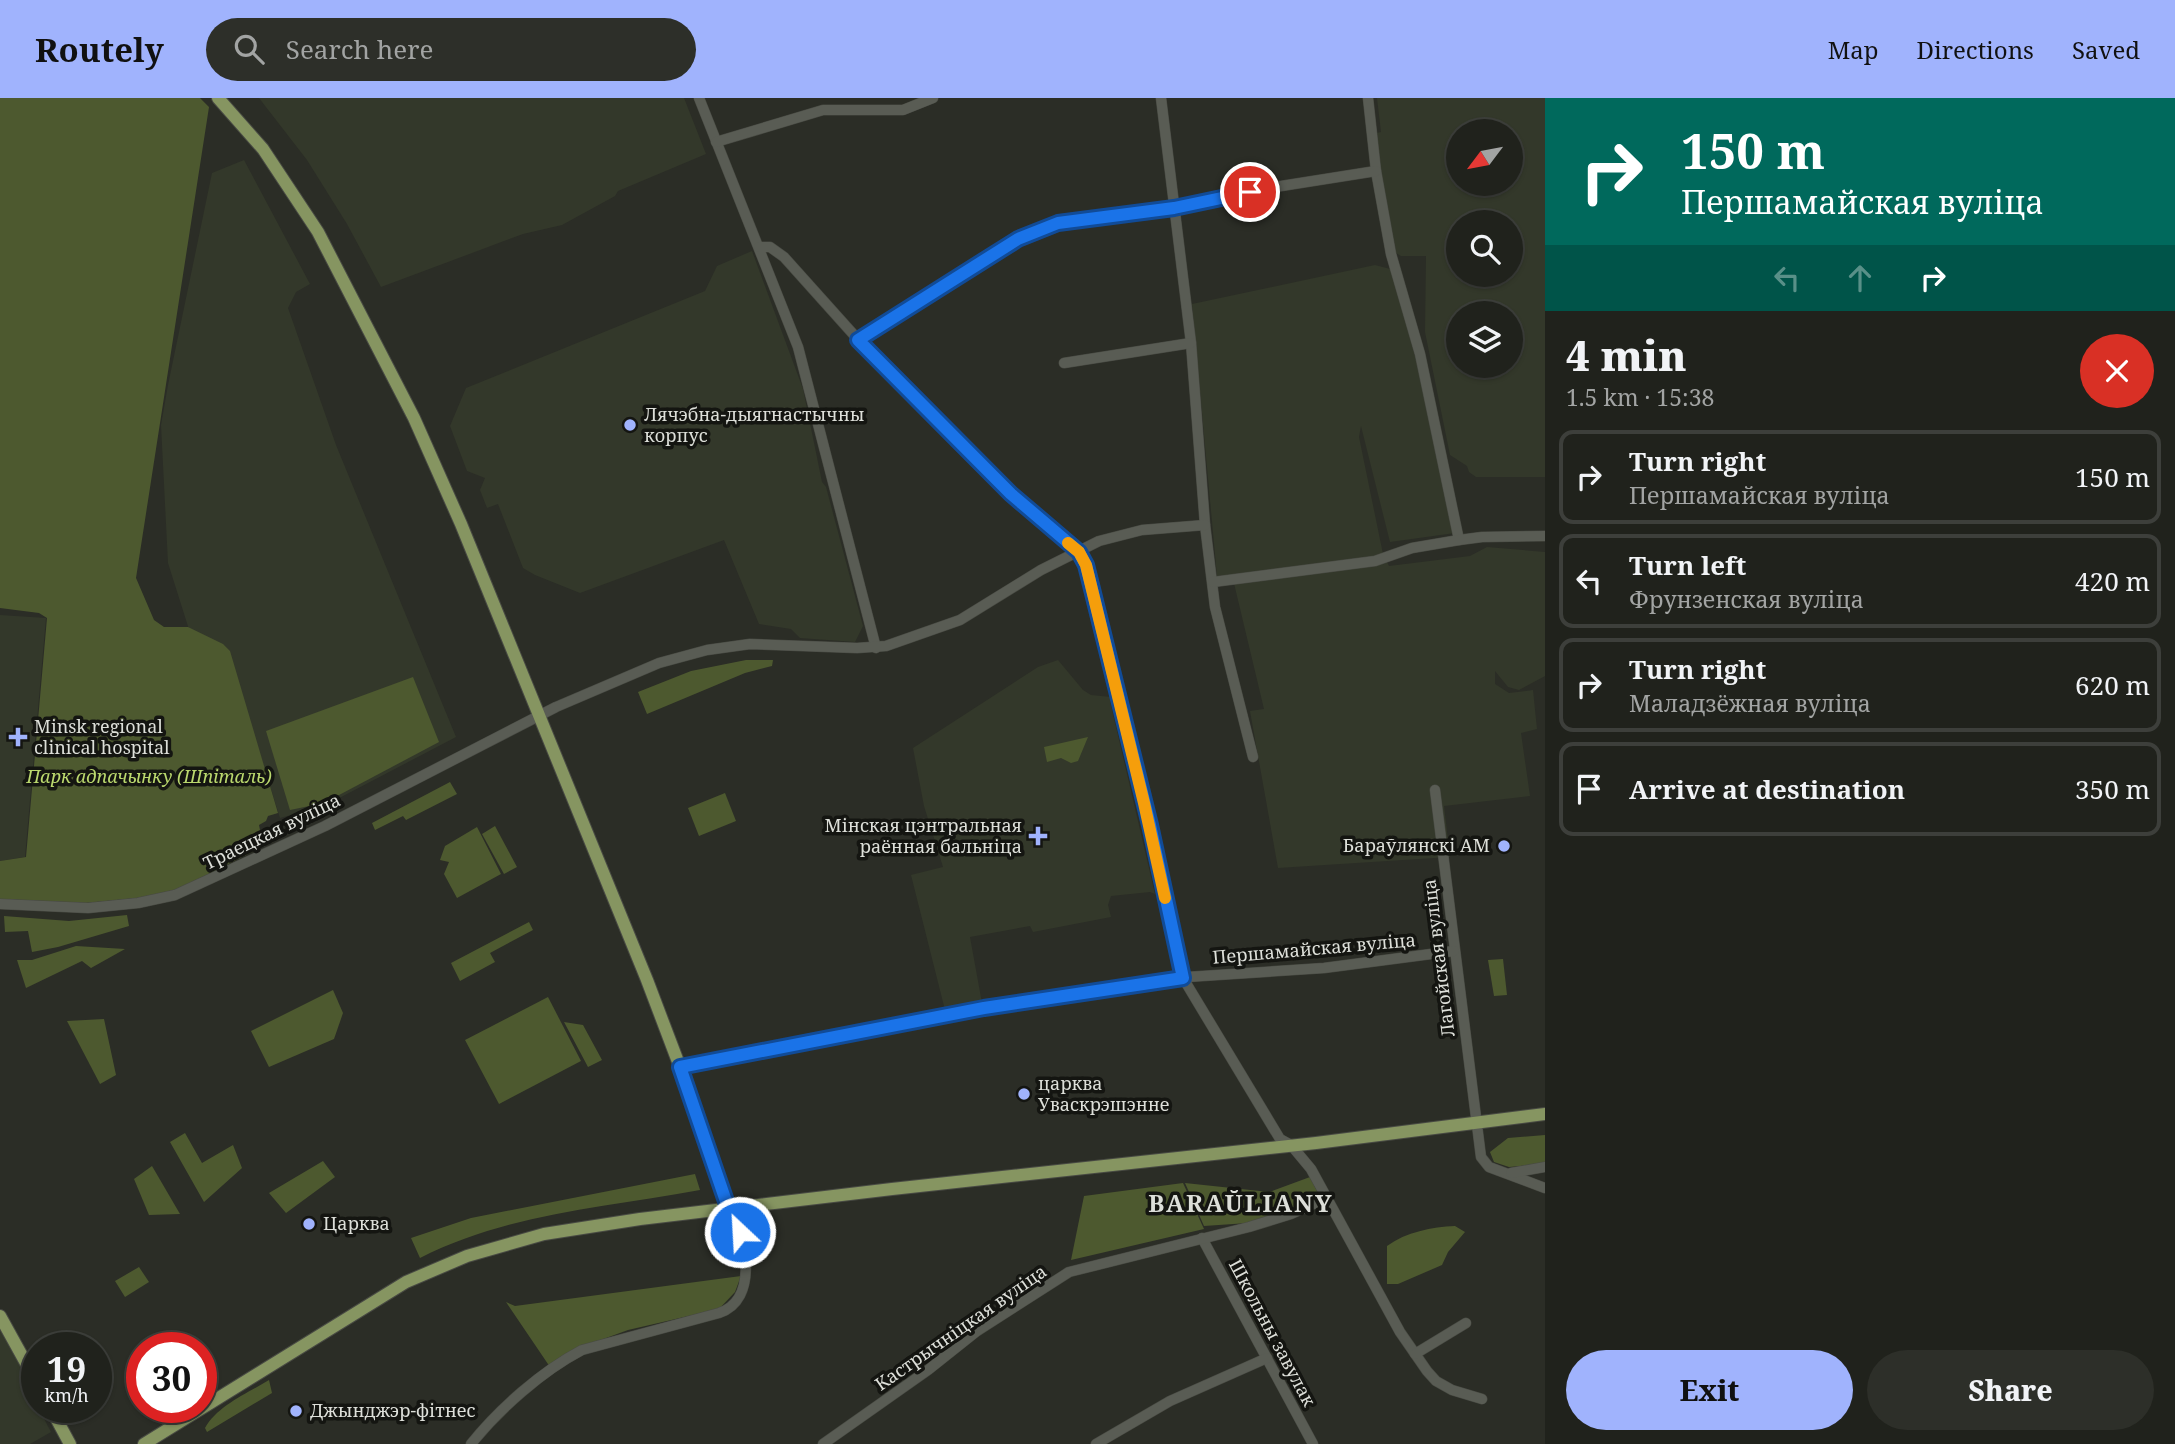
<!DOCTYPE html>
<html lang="en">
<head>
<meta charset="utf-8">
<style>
	:root { --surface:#20221c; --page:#2d2f29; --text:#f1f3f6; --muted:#a2a4a3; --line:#3d3f3b; --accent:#a0b3fd }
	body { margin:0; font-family:"Noto Serif",serif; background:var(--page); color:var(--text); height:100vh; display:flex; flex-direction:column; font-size:26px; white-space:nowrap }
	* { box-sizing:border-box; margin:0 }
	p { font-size:23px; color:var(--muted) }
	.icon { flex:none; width:38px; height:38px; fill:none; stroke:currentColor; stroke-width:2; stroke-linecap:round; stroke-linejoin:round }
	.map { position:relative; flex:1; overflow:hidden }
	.side { display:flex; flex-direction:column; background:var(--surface); width:630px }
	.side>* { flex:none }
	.banner { background:#00695c; color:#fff; overflow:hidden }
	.needle { width:46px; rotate:238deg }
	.fabs { position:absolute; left:1446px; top:21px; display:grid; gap:14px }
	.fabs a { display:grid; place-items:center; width:77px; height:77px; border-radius:50%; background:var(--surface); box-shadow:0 2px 5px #0004,0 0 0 2px var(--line); font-size:35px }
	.speed { position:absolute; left:21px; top:1234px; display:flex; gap:14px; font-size:35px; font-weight:700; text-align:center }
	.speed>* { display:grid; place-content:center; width:91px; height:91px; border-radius:50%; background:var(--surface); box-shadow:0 2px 5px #0004,0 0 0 2px var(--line); line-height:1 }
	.speed small { font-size:18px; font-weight:400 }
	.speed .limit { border:10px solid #d22; background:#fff; color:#111 }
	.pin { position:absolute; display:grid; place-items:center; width:60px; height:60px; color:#fff; margin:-30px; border:4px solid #fff; border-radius:50%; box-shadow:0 2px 7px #0007 }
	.me { position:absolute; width:77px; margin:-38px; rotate:335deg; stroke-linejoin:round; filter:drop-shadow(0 0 5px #0008) }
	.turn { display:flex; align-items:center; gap:24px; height:147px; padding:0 21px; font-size:32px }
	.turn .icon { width:91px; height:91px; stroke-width:2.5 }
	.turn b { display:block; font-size:49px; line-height:60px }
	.lanes { display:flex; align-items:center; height:66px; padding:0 21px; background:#0003; justify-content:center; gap:35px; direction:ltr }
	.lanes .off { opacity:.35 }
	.round { display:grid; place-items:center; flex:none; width:74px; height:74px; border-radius:37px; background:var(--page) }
	.overview { display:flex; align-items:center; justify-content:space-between; height:119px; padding:0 21px }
	h1 { font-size:42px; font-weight:800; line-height:52px }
	.action { display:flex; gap:14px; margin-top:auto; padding:14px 21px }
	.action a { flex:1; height:80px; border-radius:42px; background:var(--accent); color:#111; font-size:28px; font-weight:800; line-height:80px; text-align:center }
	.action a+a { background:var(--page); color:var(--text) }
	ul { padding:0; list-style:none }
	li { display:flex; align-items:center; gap:21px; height:94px; margin:0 14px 10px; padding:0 7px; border:4px solid var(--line); border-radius:14px }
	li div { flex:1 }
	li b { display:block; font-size:26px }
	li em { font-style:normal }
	header { display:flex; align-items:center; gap:42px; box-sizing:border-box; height:98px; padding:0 35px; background:var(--accent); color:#111 }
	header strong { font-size:33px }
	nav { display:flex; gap:38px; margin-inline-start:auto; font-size:24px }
	.search { width:490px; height:63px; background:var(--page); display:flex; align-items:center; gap:18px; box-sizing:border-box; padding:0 24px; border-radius:38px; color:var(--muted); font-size:26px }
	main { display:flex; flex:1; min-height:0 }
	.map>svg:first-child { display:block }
</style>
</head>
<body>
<header>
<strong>Routely</strong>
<div class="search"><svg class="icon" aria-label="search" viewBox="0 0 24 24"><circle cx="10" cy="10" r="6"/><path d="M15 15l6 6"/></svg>Search here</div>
<nav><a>Map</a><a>Directions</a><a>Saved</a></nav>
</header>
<main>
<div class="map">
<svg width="1545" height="1346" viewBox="0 0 1545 1346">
	<rect width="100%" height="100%" fill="#2b2d26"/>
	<!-- built -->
	<g fill="#33382a" fill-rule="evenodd">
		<polygon points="259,0 684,0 706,56 618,93 615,98 562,127 523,136 381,189 347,126 307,62"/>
		<path d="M1377,0H1545V379H1476L1469,374L1467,368L1450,357L1425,234L1426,158H1401L1396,155L1381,73L1377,35L1381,34ZM1458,33H1510V86H1458ZM1458,124H1510V177H1458ZM1458,215H1510V268H1458Z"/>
		<polygon points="244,62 310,186 296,194 288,210 336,347 456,639 324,708 280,720 232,567 192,541 168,465 161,327 168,287 212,75"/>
		<polygon points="752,153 803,291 822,384 826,389 863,528 855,544 800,540 791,531 759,526 724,442 580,495 535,477 523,470 498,406 487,410 480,392 485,380 467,373 450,328 466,290 705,193 717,168"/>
		<polygon points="1375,167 1394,172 1427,307 1455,435 1390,444 1361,328 1359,339 1383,456 1389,468 1470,458 1487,449 1545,454 1545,578 1519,592 1508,589 1495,573 1495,586 1509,595 1533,592 1537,631 1521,635 1530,698 1444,708 1450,759 1278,770 1250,613 1264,611 1232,477 1217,478 1192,206"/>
		<polygon points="0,517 46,520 25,759 0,763"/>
		<polygon points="1058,562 1083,592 1091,597 1111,599 1110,603 1155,796 1150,794 1111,798 1108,807 1111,819 1033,834 1030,828 970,839 982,905 945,912 911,777 943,769 924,708 913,650 1038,569"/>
		<polygon points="0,1230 22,1269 20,1275 51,1334 30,1346 0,1346"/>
	</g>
	<!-- green -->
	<g fill="#4d592f">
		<polygon points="0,0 200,0 209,9 136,480 154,522 164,529 188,529 223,546 230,553 278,715 268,718 266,723 259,727 260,732 264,735 259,740 260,750 183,789 158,798 86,805 0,801 0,763 26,759 47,520 39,515 0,510"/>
		<polygon points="746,562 773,562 772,568 745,575 647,616 638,594 691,573"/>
		<polygon points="413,579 439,644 324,705 290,712 266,633"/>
		<polygon points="1088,639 1078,663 1071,665 1061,660 1047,664 1044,649"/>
		<polygon points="450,684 457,696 406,722 403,718 375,732 372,725"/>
		<polygon points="725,695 736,723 699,738 688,710"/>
		<polygon points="495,728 517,769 504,776 482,736"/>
		<polygon points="477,729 501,776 457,800 444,776 449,764 440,762 445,748"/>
		<polygon points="127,817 129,828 58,849 32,854 28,833 5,834 4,818 69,823"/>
		<polygon points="529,824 533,832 490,855 495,864 460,883 451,865"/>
		<polygon points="76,848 125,851 91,870 82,863 26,890 17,862 32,862"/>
		<polygon points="1503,861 1507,897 1494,898 1488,862"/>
		<polygon points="333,892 343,915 334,941 269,969 251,933"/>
		<polygon points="548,899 581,963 499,1006 465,942"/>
		<polygon points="104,921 116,977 100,986 67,923"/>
		<polygon points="564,924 583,927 602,962 588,969"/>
		<polygon points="185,1035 202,1065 233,1047 242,1070 204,1104 170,1044"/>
		<polygon points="1545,1037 1545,1066 1509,1069 1494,1064 1490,1054 1508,1040"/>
		<polygon points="323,1063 335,1079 286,1115 269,1095"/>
		<polygon points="152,1068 180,1116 149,1117 134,1081"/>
		<path d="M695,1076L700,1092C604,1110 509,1115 420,1160L411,1140L471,1120Z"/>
		<polygon points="1310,1079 1317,1093 1317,1098 1307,1106 1248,1125 1204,1128 1185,1085 1269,1094"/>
		<polygon points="1183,1085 1204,1131 1071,1162 1084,1098"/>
		<path d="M1455,1128L1465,1134L1448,1154L1442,1167L1398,1186H1387V1148C1406,1134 1432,1129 1455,1128Z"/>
		<polygon points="139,1169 149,1184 125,1199 115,1183"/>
		<polygon points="741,1178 735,1194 719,1211 628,1232 587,1247 550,1269 506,1204 515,1208"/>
		<path d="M269,1282L272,1295L207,1334L205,1330C217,1308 248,1295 269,1282Z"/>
	</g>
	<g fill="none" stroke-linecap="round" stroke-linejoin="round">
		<!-- minor casing -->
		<g stroke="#484a43" stroke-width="11">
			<g id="minor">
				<polyline points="699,0 798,249 876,550"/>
				<polyline points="1161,0 1191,245 1205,427 1215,509 1253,659"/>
				<polyline points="1368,0 1376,73 1391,156 1420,256 1459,442"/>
				<polyline points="716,44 823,12 903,12 933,0"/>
				<polyline points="759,149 770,149 784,159 880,266 971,357 1011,396 1079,454 1086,467 1092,491 1150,727 1183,880 1280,1041 1291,1047 1311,1071 1400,1234 1427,1273 1436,1283 1452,1292 1482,1301"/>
				<polyline points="858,241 1018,141 1050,127 1174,110 1275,89 1376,73"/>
				<polyline points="1064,265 1191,245"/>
				<polyline points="1213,484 1375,463 1412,450 1459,442 1482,439 1545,438"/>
				<polyline points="1435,692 1481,1059 1489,1069 1545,1090"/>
				<polyline points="0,806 88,810 138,805 175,797 325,728 556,609 659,565 707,552 750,546 857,550 886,548 960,522 1041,472 1099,443 1142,432 1205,427"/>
				<polyline points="680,969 984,910 1187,879 1324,870 1454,853"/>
				<polyline points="1511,1075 1545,1069"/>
				<polyline points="1202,1140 1313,1346"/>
				<polyline points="1415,1256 1466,1225"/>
				<path d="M471,1346C499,1311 542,1273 582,1252L719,1215C759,1202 747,1139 729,1112"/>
				<polyline points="823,1346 928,1272 977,1233 1069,1174 1249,1129 1291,1116 1327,1100"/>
				<polyline points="1096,1346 1170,1303 1267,1260"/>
			</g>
		</g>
		<!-- major casing -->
		<g stroke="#484a43" stroke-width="14">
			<g id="major">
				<polyline points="218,0 263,51 318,134 414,320 461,426 647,882 680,969 729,1112"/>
				<polyline points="0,1218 37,1285"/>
				<polyline points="50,1309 70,1346"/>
				<polyline points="144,1346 406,1184 467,1158 544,1136 640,1121 892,1091 1316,1045 1545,1016"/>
			</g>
		</g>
		<!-- minor -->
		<use href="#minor" stroke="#595c54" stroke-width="10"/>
		<!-- major -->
		<use href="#major" stroke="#869561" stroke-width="12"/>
	</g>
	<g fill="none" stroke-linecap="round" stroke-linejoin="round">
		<!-- route casing -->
		<g stroke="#114b97" stroke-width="18">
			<polyline id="route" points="740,1134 739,1128 729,1112 680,969 984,910 1183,880 1150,727 1092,491 1086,467 1079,454 1011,396 858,242 1018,141 1058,125 1174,110 1250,94"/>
		</g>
		<!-- route -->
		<use href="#route" stroke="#1a73e8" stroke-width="12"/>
		<!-- slow -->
		<polyline stroke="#f59e0b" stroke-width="12" points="1068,445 1079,454 1086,467 1144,705 1165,800"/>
	</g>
	<!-- markers -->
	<g fill="#a0b3fd" stroke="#141511" stroke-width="2.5">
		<circle cx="630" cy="327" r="7"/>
		<path d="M14.5 628.5h7v7h7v7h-7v7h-7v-7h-7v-7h7z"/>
		<path d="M1034.5 727.5h7v7h7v7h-7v7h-7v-7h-7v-7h7z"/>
		<circle cx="1504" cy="748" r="7"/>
		<circle cx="1024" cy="996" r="7"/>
		<circle cx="309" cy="1126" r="7"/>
		<circle cx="296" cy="1313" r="7"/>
	</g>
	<g text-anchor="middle" stroke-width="7" stroke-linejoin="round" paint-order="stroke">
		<!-- poi labels -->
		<g font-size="18" fill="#dddfd9" stroke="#141511" text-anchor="start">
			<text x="644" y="323">Лячэбна-дыягнастычны<tspan x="644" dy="21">корпус</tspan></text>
			<text x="34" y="635">Minsk regional<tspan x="34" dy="21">clinical hospital</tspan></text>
			<text x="1022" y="734" text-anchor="end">Мінская цэнтральная<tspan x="1022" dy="21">раённая бальніца</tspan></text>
			<text x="1490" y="754" text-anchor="end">Бараўлянскі АМ</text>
			<text x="1038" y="992">царква<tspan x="1038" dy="21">Уваскрэшэнне</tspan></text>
			<text x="323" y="1132">Царква</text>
			<text x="310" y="1319">Джынджэр-фітнес</text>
		</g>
		<!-- park labels -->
		<g font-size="18" font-style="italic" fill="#bbd96e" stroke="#141511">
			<text x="149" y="685">Парк адпачынку (Шпіталь)</text>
		</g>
		<!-- street labels -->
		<g font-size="18" fill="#dddfd9" stroke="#141511">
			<text transform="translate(272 734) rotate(-26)" y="6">Траецкая вуліца</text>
			<text transform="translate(1314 851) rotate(-5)" y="6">Першамайская вуліца</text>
			<text transform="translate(1439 860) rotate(-97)" y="6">Лагойская вуліца</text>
			<text transform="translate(961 1230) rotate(-35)" y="6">Кастрычніцкая вуліца</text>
			<text transform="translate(1272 1235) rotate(62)" y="6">Школьны завулак</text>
		</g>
		<!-- district labels -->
		<g font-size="24" font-weight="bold" letter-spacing="2" fill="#dddfd9" stroke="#141511">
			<text x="1241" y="1114">BARAŬLIANY</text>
		</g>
	</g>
</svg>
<div class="fabs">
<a><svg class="needle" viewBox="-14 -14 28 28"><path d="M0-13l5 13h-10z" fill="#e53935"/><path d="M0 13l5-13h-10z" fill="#a2a4a3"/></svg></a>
<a><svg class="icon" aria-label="search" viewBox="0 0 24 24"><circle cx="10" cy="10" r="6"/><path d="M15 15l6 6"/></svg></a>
<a><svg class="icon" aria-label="layers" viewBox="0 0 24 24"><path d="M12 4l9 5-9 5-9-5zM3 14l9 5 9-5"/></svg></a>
</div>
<div class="speed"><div>19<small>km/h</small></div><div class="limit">30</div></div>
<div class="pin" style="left:1250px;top:94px;background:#d93025"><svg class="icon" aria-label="arrive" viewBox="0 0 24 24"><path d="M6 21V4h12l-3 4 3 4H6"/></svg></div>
<svg class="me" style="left:740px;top:1134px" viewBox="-20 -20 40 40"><circle r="17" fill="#1a73e8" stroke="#fff" stroke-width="3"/><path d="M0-11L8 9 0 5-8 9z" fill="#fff"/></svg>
</div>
<section class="side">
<div class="banner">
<div class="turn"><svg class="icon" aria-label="right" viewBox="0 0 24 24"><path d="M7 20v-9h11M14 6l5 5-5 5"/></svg><div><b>150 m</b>Першамайская вуліца</div></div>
<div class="lanes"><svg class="icon off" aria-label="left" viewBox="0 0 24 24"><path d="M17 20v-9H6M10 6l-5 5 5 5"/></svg><svg class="icon off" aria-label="ahead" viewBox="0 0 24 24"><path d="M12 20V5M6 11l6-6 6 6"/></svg><svg class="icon" aria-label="right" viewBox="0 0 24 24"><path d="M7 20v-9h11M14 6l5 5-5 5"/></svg></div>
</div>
<div class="overview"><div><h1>4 min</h1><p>1.5 km · 15:38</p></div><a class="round" style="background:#d93025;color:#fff"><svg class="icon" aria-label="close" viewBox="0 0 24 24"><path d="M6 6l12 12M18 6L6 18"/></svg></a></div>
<ul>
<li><svg class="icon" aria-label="right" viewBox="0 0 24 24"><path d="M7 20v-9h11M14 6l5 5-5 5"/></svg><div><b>Turn right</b><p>Першамайская вуліца</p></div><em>150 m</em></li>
<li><svg class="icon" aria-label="left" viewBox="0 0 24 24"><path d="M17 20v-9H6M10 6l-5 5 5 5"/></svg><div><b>Turn left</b><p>Фрунзенская вуліца</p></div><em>420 m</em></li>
<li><svg class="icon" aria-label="right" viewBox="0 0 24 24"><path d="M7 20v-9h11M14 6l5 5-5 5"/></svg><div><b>Turn right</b><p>Маладзёжная вуліца</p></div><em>620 m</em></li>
<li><svg class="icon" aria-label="arrive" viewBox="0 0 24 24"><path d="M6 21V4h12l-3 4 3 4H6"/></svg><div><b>Arrive at destination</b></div><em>350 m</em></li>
</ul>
<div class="action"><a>Exit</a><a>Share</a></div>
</section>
</main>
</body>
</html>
